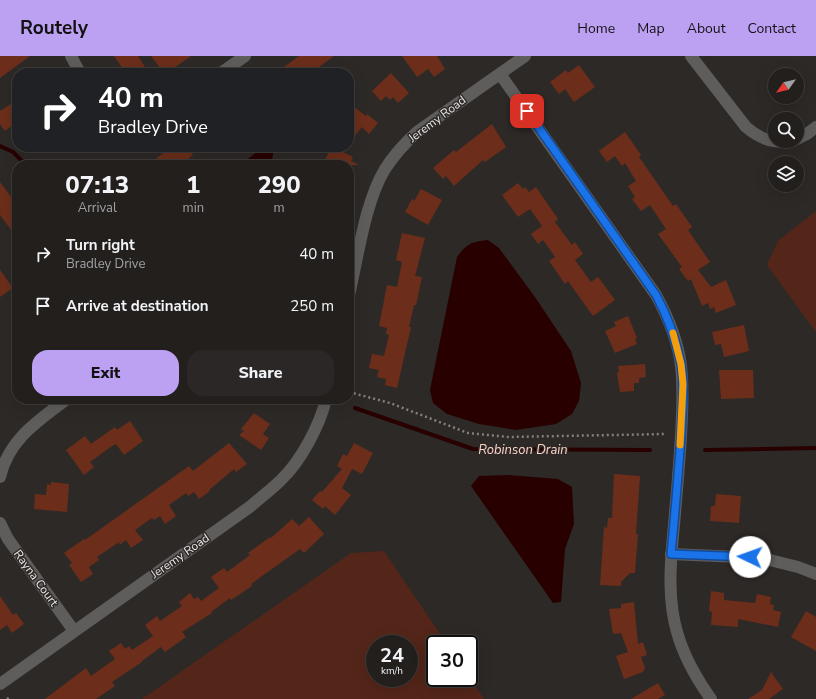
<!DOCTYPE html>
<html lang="en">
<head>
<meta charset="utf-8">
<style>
	:root { --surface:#221f1d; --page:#2a2726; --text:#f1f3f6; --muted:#a2a2a4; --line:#3f3d3b; --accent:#bca0f2 }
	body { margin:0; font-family:"Nunito Sans",sans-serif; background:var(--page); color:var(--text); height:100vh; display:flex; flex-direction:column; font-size:15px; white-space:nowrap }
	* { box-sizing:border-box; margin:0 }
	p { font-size:13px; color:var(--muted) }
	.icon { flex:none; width:22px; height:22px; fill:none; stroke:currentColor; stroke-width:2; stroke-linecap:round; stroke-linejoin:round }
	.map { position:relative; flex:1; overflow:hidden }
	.sheet { position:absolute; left:12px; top:104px; width:342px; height:244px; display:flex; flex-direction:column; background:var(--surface); border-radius:16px; box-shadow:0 4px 16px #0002,0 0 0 1px var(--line) }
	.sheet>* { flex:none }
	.hud { position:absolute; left:12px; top:12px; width:342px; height:84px; border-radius:16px; box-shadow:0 4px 16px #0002,0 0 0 1px var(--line); background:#202124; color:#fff; overflow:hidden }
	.needle { width:26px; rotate:236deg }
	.fabs { position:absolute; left:768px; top:12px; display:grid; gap:8px }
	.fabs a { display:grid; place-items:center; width:36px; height:36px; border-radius:50%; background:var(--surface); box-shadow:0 4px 16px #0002,0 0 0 1px var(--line); font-size:20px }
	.speed { position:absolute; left:366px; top:579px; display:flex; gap:8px; font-size:20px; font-weight:700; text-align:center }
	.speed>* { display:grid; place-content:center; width:52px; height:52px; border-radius:50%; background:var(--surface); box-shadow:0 4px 16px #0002,0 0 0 1px var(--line); line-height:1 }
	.speed small { font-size:10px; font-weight:400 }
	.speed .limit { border:2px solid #111; border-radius:6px; background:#fff; color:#111 }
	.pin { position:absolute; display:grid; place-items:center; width:34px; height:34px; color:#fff; margin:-17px; border-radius:8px; box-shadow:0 2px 6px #0006 }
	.me { position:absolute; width:44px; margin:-22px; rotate:273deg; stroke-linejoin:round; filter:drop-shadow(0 0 3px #0008) }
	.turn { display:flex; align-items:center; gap:14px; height:84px; padding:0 20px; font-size:18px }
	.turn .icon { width:52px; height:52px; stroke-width:2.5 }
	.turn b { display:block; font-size:28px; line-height:34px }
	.eta { display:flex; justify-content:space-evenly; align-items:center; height:68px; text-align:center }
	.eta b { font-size:24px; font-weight:800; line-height:28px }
	.cta { display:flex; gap:8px; margin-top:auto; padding:8px 20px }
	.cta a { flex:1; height:46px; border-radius:16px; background:var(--accent); color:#111; font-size:16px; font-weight:800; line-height:46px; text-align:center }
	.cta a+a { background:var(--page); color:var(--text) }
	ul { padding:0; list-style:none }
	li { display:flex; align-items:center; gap:12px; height:52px; padding:0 20px }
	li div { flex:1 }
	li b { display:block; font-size:15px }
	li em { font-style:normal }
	header { display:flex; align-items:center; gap:24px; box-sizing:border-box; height:56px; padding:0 20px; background:var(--accent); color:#111 }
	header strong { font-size:19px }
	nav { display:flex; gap:22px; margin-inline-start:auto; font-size:14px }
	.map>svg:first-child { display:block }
</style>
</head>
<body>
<header>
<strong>Routely</strong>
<nav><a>Home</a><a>Map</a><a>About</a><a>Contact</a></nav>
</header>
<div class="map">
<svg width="816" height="643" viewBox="0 0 816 643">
	<rect width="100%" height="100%" fill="#2d2927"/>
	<!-- green -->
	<g fill="#532619" fill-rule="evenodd">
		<polygon points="816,155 816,276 767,209 778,185"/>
		<path d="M384,495L447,588H435V622L469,621L484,643H142L351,497ZM375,588H409V622H375Z"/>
	</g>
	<!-- water -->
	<g fill="#280000">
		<polygon points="263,91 272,91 274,93 271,109 240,109"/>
		<path d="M488,184L499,192L535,241L571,295L581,327L579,345L572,358L556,368L516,374L479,368L447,358L433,347L430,334L457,201C467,187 472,186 488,184Z"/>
		<polygon points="508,419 558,423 572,431 574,468 565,493 561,546 553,547 471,430 479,420"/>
	</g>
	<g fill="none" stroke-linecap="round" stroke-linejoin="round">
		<!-- stream -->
		<g stroke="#280000" stroke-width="4">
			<polyline points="0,90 13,96 26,109"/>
			<polyline points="355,352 473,393 650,394"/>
			<polyline points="705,394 816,392"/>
		</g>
	</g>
	<!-- building -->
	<g fill="#6c2e1a">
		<polygon points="0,0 30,0 0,22"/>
		<polygon points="114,0 138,0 145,11 137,17 126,17"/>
		<polygon points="151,0 191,0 167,17 164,17"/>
		<polygon points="299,0 334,0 311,17 276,17"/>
		<polygon points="402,0 437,0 445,13 434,21 428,13 417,21"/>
		<polygon points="579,9 595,31 574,46 565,33 559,38 550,26 566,14 568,17"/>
		<polygon points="391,17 409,37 398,47 393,41 390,44 386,40 381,45 372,35"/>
		<polygon points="17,44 17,66 5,75 0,68 0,55"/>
		<polygon points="354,51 366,60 367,58 378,67 369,78 362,71 349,87 349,57"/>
		<polygon points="492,68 506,91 485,106 483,104 454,130 446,120 443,123 433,112 454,94 456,96"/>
		<polygon points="625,76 641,99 639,101 673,150 676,148 692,171 688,174 710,206 698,214 711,231 726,224 736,249 716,257 714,251 710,253 708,247 702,250 691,223 688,225 679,213 682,211 658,178 666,173 650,149 641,155 632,143 635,141 628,130 636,125 625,107 622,110 615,100 607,106 599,95"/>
		<polygon points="172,91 187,91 193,99 180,109 147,109"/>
		<polygon points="330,94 337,97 339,94 353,101 351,105 359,109 322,109"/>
		<polygon points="0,126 17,149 17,182 0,159"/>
		<polygon points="518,127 523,133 525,131 529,136 536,131 558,163 555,166 572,189 575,186 583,198 575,204 591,226 598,221 615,244 593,260 568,225 565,228 549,205 555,201 543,184 538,188 531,178 542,170 530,153 518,161 502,139"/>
		<polygon points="421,133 442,144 428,169 405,156 412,143 414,145"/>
		<polygon points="402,177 425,182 415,220 422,221 416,249 414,249 409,271 411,271 397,332 385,329 386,323 377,321 379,314 369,312 372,298 384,300 389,279 386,278 387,272 379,270 387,229 397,231 402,206 396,204"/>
		<polygon points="0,214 13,232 0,241"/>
		<polygon points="628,260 637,282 635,283 637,288 615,297 605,275 616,270 614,266"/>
		<polygon points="744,269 749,295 724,301 721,288 715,289 712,276"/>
		<polygon points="645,308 646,321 639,322 639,327 634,327 634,335 620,336 617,317 619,316 618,310"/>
		<polygon points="719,314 753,314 754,342 721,343"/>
		<polygon points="254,357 270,368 263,378 269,382 261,394 239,379 244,375 241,373"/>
		<polygon points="130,365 143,385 124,399 116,388 112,390 90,406 94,411 84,419 66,394 85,380 91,388 115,371 117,374"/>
		<polygon points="229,387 247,408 236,416 234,413 209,434 210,435 199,443 194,436 188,440 186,437 169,449 176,460 165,468 160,460 154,464 152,462 135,474 143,484 131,492 126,484 120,489 119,486 97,501 99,504 89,511 93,518 81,526 69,509 72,507 64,497 84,483 85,484 189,410 193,415"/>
		<polygon points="354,387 373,397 362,418 352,413 342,432 351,439 335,459 325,450 323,453 312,444 320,435 322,436 342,413 337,410 343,398 347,400"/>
		<polygon points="614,418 640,420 636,478 638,478 635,517 630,517 621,526 621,530 600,529 604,471 607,472 608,462 612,462"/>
		<polygon points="51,426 69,428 67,456 34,453 35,438 46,439 47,428 51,429"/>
		<polygon points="716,438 741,440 739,467 710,465 711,450 715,450"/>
		<polygon points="309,461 324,478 304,497 300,493 251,528 252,530 231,544 230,542 211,556 212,557 182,576 186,581 165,596 161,591 142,605 142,606 112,626 115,630 96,643 45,643 86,612 91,620 115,603 109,595 121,587 125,593 129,590 132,594 153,580 145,569 157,560 160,565 182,550 179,546 190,537 194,543 198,541 201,545 219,532 211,521 224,512 227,516 250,499 248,497 270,481 271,482 292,463 299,470"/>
		<polygon points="711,535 724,537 724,544 755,547 757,538 771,541 770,548 774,549 773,554 781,556 778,571 738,563 738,571 711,569 712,556 709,555"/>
		<polygon points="0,540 13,559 16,557 24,568 12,577 7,569 0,574"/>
		<polygon points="634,546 638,588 643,586 647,599 641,601 645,612 643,616 624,623 616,600 628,596 621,577 613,578 609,553 621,552 621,548"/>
		<polygon points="806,555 816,561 816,595 791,581"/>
		<polygon points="771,616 783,633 769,643 748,643 762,634"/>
		<polygon points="658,627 665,639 658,643 631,643"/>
	</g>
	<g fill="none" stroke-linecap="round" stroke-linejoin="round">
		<!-- path -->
		<g stroke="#84807f" stroke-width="2.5" stroke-dasharray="2 3" stroke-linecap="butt">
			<polyline points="349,336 390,347 468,377 508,381 665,378"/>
			<polyline points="7,643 10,641"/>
		</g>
		<!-- street -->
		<g stroke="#5f5d5c" stroke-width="12">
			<polyline points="71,0 80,17"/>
			<path d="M691,0L746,71C759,82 772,88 789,85"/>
			<polyline points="221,17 245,0"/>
			<path d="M500,18L656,239C668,261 678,285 681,310C684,334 682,357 681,380C679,413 676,446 673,480C670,511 668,545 677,576C684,601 696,622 711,643"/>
			<polyline points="797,83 807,78 816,71"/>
			<path d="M349,239C358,201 365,146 385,113C394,99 405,87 417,76L525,0"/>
			<path d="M0,421C9,383 38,365 67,343"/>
			<polyline points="0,467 8,483 74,575"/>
			<polyline points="671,498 762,502 798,511 816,518"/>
			<path d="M0,628L251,450C261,441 272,433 281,424C301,405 320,369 326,343"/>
		</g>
	</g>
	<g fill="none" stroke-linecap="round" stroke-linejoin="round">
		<!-- route casing -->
		<g stroke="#114b97" stroke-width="10">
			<path id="route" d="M527,55L656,239C668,261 676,284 681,308C685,332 682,357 681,381C678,420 675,459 671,498L750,501"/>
		</g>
		<!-- route -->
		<use href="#route" stroke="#1a73e8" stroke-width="7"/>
		<!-- slow -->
		<polyline stroke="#f59e0b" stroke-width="7" points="673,277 681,308 683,328 680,389"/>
	</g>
	<g text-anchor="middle" stroke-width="3" stroke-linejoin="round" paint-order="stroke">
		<!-- street labels -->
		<g font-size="12" fill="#eae7e6" stroke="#2d2927">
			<text transform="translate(437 63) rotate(-37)" y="4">Jeremy Road</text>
			<text transform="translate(180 500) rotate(-35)" y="4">Jeremy Road</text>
			<text transform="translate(36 522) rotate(54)" y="4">Rayna Court</text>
		</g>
		<!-- water labels -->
		<g font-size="13" font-style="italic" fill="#fbd2c5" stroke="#2d2927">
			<text x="523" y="398">Robinson Drain</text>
		</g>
	</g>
</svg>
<div class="fabs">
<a><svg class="needle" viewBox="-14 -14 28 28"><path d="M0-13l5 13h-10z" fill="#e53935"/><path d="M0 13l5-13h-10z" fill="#a2a2a4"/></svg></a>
<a><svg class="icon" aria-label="search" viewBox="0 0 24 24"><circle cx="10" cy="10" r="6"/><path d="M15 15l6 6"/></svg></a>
<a><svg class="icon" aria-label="layers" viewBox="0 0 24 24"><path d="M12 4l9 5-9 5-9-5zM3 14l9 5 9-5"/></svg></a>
</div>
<div class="speed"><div>24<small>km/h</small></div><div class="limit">30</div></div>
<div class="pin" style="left:527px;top:55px;background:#d93025"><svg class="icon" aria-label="arrive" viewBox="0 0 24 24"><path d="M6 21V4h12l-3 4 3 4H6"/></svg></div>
<svg class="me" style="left:750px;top:501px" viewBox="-20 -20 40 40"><circle r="19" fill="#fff"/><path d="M0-13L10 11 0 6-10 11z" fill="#1a73e8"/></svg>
<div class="hud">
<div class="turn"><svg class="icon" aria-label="right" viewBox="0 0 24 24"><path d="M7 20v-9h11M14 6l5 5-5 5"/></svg><div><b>40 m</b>Bradley Drive</div></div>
</div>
<section class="sheet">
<div class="eta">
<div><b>07:13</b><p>Arrival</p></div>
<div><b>1</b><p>min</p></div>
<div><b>290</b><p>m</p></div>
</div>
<ul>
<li><svg class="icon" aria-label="right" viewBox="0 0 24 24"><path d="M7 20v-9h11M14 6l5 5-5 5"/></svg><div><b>Turn right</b><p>Bradley Drive</p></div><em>40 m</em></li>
<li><svg class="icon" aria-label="arrive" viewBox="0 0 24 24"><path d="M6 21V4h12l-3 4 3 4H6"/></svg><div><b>Arrive at destination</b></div><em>250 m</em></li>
</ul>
<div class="cta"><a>Exit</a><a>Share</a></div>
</section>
</div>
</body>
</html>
